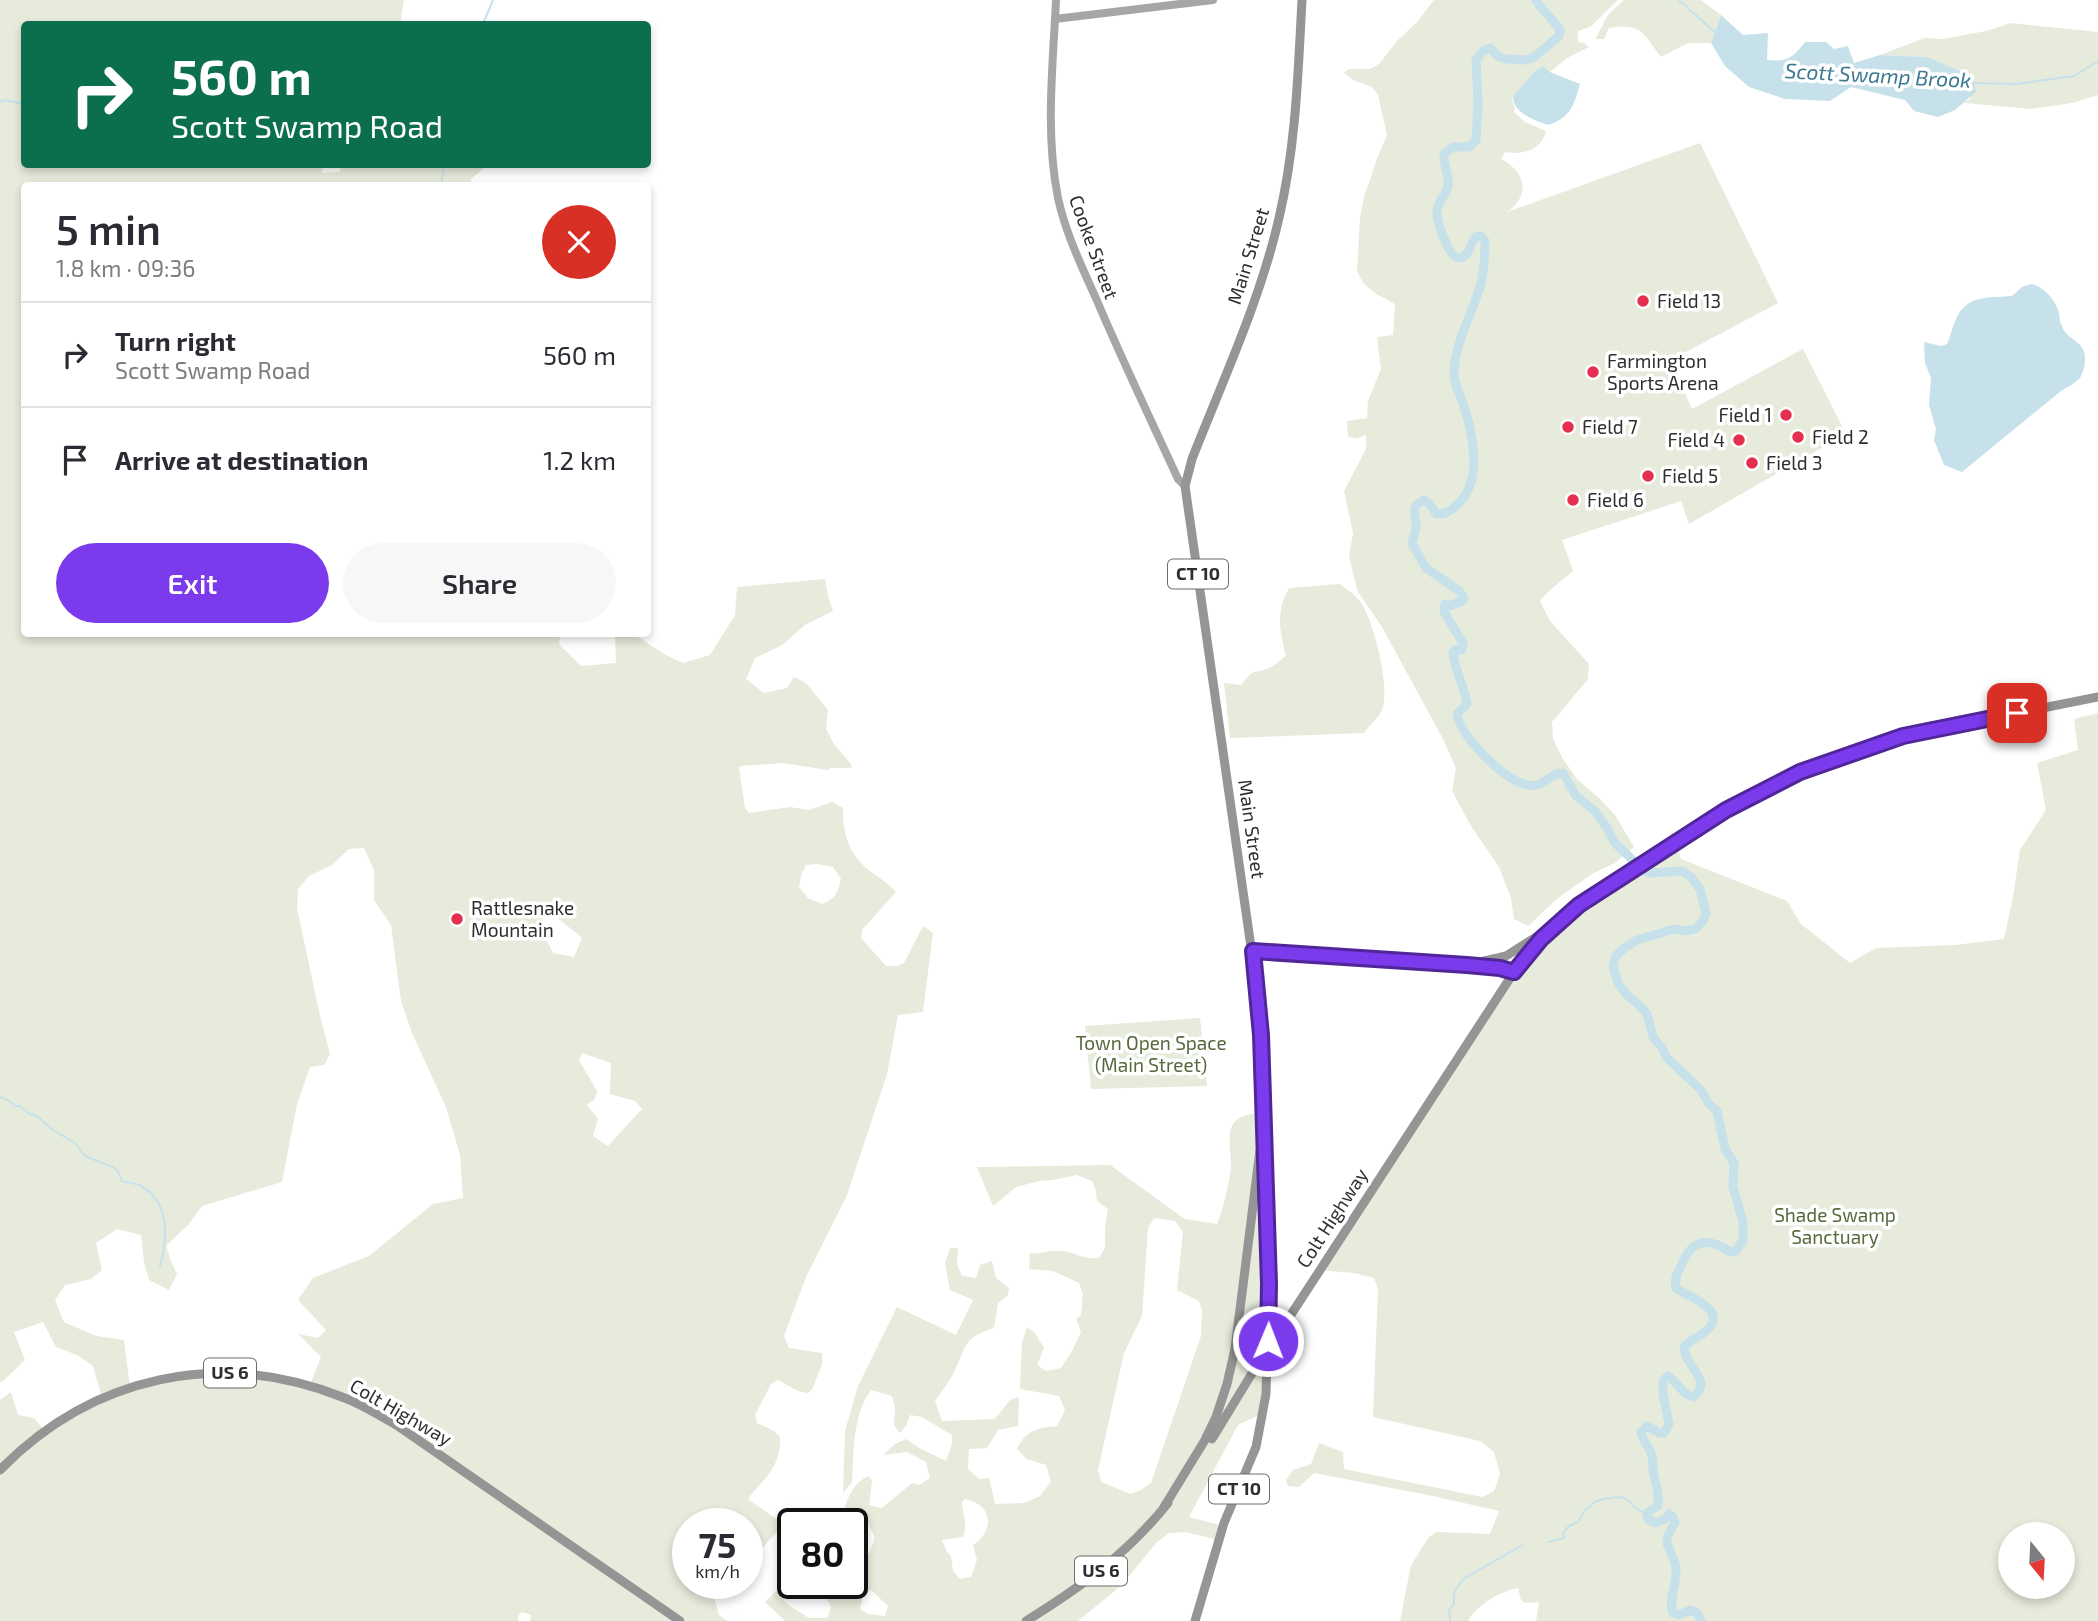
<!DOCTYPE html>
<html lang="en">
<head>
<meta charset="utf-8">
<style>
	:root { --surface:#fff; --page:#f7f7f7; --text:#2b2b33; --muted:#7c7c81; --line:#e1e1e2; --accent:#7c3aed }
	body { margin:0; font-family:"Exo 2",sans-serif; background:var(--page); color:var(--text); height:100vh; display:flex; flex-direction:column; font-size:26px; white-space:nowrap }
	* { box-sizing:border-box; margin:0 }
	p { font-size:23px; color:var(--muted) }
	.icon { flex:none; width:38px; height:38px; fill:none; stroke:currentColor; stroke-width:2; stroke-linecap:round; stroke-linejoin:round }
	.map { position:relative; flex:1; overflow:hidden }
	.details { position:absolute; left:21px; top:182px; width:630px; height:455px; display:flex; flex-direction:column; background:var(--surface); border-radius:7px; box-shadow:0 4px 10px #0003 }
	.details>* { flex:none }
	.top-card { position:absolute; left:21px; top:21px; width:630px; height:147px; border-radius:7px; box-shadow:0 4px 10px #0003; background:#0b6e4f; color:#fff; overflow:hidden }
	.needle { width:46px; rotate:162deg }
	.tools { position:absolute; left:1998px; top:1522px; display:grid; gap:14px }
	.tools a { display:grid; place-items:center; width:77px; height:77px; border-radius:50%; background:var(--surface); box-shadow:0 4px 10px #0003; font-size:35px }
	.speed { position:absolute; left:672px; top:1508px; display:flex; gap:14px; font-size:35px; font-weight:700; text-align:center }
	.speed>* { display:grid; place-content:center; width:91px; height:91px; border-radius:50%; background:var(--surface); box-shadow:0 4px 10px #0003; line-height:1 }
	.speed small { font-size:18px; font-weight:400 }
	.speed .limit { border:4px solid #111; border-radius:10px; background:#fff; color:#111 }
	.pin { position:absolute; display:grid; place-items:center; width:60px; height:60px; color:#fff; margin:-30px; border-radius:14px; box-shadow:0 4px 10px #0006 }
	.me { position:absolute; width:77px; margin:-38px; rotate:1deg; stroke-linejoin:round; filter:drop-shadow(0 0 5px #0008) }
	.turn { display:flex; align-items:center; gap:24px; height:147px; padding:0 35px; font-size:32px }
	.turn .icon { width:91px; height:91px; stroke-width:2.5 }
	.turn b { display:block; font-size:49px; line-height:60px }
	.round { display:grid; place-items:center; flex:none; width:74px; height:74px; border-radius:37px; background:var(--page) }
	.head { display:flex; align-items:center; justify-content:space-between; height:119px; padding:0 35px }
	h1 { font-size:42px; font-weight:600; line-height:52px }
	.action { display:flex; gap:14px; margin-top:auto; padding:14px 35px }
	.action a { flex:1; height:80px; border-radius:42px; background:var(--accent); color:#fff; font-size:28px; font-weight:600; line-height:80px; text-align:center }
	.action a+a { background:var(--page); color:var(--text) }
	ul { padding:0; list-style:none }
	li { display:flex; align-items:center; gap:21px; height:105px; padding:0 35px; border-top:2px solid var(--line) }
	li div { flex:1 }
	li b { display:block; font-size:26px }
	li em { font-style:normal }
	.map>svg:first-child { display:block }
</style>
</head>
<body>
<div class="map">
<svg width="2098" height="1621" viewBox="0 0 2098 1621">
	<rect width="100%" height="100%" fill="#fff"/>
	<!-- green -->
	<g fill="#e6ebdb" fill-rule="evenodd">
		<path d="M0,0H404L400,24H24V164L323,165L322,173L339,172L342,165H488L471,179L472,186H24V634H560L559,644L581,666L616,663L615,634H633L666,655L683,663L710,655L735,615L737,587L825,579L828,596L833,611L805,625L782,645L755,658L746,679L764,693L787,688L794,677L806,683L828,710L826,729L834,744L851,764L852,768H830L828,770L783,763L741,766L739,768L745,808L749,813L790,807L809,810L832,802L843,808C842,833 849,855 870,871C879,878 888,883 896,892L862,930L861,938L886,966H897L904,963L923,926L933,933L923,1012L898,1015L887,1074L847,1195L806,1277L784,1336L789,1348L822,1353V1364L812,1390L808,1393L798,1391L778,1380L771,1384L755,1415L757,1423L774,1431L780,1437C781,1466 766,1477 749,1497V1500L781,1522L782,1526L759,1552L747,1543V1524H726L720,1519L710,1517L703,1524H688V1564L683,1571H688V1584H716L712,1591L719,1615L727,1621H530L531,1615L522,1612L518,1616V1621H0V1400L11,1392L18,1415L34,1418L45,1431L102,1398L93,1366L77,1355L56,1347L43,1322L14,1332L25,1360L3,1381L0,1382ZM364,848L374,870V900L391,925L401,1001L412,1033L446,1107L460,1155L463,1198L433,1204L369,1256L313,1278L298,1300L326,1330L318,1338L298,1334L321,1357L310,1385L229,1373L130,1387L124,1340L96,1336L64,1322L55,1300L65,1285L91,1279L102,1270L96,1243L117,1229L141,1235L144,1262L149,1280L169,1290L177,1274L171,1261L166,1246L189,1224L202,1206L282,1182L297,1104L310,1067L324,1065L330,1054L320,1016L297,908L298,889L309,876L332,865L349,849ZM817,864L833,867L841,879C838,892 835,900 822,904L808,898L799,887L801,875L806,865ZM543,917L559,919L582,938L574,957L553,953L542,931ZM582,1053L611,1063L610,1094L635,1101L642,1109L608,1146L593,1136L598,1119L587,1105L595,1099L597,1091L579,1060Z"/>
		<path d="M1434,0H1618L1590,27L1578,31V42L1584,43L1589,47L1567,58L1550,72L1543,67L1513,96L1512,101L1515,107L1514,112L1525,122L1546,131C1541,151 1523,155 1505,152L1501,159C1526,172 1531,195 1507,212L1700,143L1778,303L1671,360L1692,409L1803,349L1846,434L1689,524L1681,501L1562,540L1573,571L1550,590L1540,601L1550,621L1589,664L1588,679L1552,722L1553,739L1563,759L1577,779L1600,799L1615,815L1634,847L1615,863L1592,874L1558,898L1528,926L1514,919L1511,898L1499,867L1471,826L1452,791L1456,768L1442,737L1382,627L1358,592L1349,557L1353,533L1344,491L1366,449V435L1357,438L1348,437L1347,421L1367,418L1368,401L1381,369L1377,337L1393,335L1395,304L1376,294L1364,284L1357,271L1360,218L1364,197L1377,159L1387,135L1378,95L1372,87L1353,80L1344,73L1349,69H1370L1379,64L1398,40L1417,22Z"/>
		<path d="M1624,0H1701L1721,15L1711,43H1688L1661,57C1643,33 1641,22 1609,28L1604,39H1595L1608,15Z"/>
		<polygon points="2011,23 2098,32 2098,95 2072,103 2031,109 1964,103 1971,98 1927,57 1880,55 1925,38 1943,39 1986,31"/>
		<path d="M1339,584C1347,589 1354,594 1360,601C1374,622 1389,682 1383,707C1381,716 1369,725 1364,733L1230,738L1224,683L1241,685L1251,673L1270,668L1286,656C1280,631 1275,613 1289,588Z"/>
		<path d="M2098,713V1621H1536L1539,1602L1525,1603L1521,1600L1518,1588C1499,1592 1478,1604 1468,1621H1400L1411,1565L1429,1537L1437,1532L1490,1534L1499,1511L1433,1496L1314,1473L1299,1487L1288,1486L1286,1480L1293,1470L1311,1464L1319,1443L1343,1452L1344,1469L1482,1497L1494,1491L1500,1474L1494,1452L1480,1441L1373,1417L1378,1289L1374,1278L1354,1273L1319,1270L1514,972L1553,927L1676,841L1681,859L1787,901L1801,924L1850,963L1876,948L1955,945L2004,939L2013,897L2020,850L2046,810L2037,763L2078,750L2074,719ZM2011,1535H2063V1587H2011Z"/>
		<polygon points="1200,1018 1207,1086 1091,1089 1085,1026"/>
		<path d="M1253,1114H1263L1266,1183L1263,1413L1238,1425L1189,1517L1223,1526L1219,1540L1185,1532L1169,1533L1156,1543L1122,1585L1078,1621H785L765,1602L776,1591L787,1604L809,1618H827L831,1607L822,1589L812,1584H852V1558L869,1554L875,1538L867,1521H841C846,1503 851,1483 869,1476L872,1481L869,1505L882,1508L912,1483L919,1485L930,1478L926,1462L907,1452L883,1455L895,1444L906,1439L919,1448L946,1461L952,1444V1435L922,1417L910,1415L906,1426L900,1433L894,1425L895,1408L892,1396L871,1390C852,1416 854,1452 852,1482L843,1493L845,1431L858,1386L897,1307L956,1335L973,1300L950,1290L945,1263L950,1248H958L957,1265L962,1276L976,1278L980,1265L992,1261L996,1278L1009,1288L1008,1295L998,1303L994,1328C962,1338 967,1346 954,1372C949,1382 942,1391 935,1401L942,1421L995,1419L1010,1400L1019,1397L1018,1426L998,1430L987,1448L969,1449L968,1469L979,1479L989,1478L995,1504L1024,1503L1040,1496L1051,1482L1046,1465L1027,1459L1017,1449C1026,1430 1037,1428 1057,1426L1065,1410L1059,1396L1020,1389L1022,1343L1027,1327L1035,1333L1044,1348L1037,1365L1046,1371L1061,1368L1072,1351L1081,1332L1076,1319L1081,1315L1083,1294L1079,1283L1053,1271L1029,1269L1030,1253C1040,1255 1048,1250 1059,1251C1074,1251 1082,1260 1099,1258L1105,1248V1227L1108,1209L1097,1201L1096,1191L1092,1181L1077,1175L1052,1180L1039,1181L1016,1187L993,1206L977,1167L1110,1165L1185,1219L1217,1224C1224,1206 1228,1188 1231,1169C1232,1156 1226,1136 1233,1124C1238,1117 1245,1115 1253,1114ZM1154,1218L1175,1221L1183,1232L1177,1290L1199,1301L1202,1311L1201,1336L1151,1483L1141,1490L1131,1494L1101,1482L1098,1470L1124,1353L1142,1316L1148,1228ZM965,1499C992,1504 996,1530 973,1545L977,1560L971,1577L960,1579L953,1571L951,1556L947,1552L942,1540L963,1537C968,1522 963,1517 962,1502ZM871,1590L888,1606L885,1616L868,1614L860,1609L863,1595Z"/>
	</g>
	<!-- water -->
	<g fill="#c7e1eb">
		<path d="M1721,15L1743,35L1768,33L1767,60C1787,62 1793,58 1805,42H1826L1834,49L1848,46L1854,63L1880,55L1927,57L1972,76L1976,92L1955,110L1938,117L1914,111L1905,100L1851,87L1830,101L1785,99L1749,87L1725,66L1711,43Z"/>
		<path d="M1543,66L1550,72L1580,84C1574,106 1570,118 1548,125C1535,120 1512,113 1513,96L1534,72Z"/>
		<path d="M2031,284C2043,286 2054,298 2058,310C2060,315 2059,321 2062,326C2065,336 2075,339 2081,346C2088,355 2085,369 2080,378C2076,383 2067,387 2061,391L1962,472L1944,465L1934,440L1936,429L1929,405L1931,378L1925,363L1924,342L1941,346L1947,344C1951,336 1952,326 1957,317C1968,294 1991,298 2012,296L2022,287Z"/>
	</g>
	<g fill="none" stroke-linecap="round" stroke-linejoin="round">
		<!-- stream -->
		<g stroke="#c7e1eb" stroke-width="2">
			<polyline points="1679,0 1716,33"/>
			<polyline points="483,24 493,0"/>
			<polyline points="1974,83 2016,84 2066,77 2074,76 2098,61"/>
			<polyline points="0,102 4,100 24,104"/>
			<polyline points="441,186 444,164"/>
			<path d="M0,1098L2,1097L12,1103L14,1106H20L30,1114L37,1116L53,1130L75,1143L85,1156L113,1167L118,1171L122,1181C127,1182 134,1183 139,1185C170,1200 168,1238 160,1266"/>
			<polyline points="1548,1542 1564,1538 1563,1533 1569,1526 1578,1522 1585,1510 1595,1502 1603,1499 1618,1497 1625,1498 1637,1509 1647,1514"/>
			<polyline points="1450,1621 1449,1610 1454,1604 1454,1592 1463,1579 1523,1545"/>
		</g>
		<!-- river -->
		<path stroke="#c7e1eb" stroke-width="9" d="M1536,0C1538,6 1555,21 1560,30L1559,36L1533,58L1524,60L1507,59L1499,57L1490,48L1483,51L1476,60L1478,103L1476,140L1469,147H1453L1444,154C1444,164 1447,171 1448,181C1450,193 1438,199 1437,211C1436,220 1449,259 1459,258C1468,258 1471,244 1475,237L1481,236L1485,241C1485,255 1484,270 1481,283C1473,312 1456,340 1454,370C1453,383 1460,394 1464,406C1473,435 1483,479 1459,503C1452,510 1446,515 1436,514L1430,504L1424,500C1408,508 1417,513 1416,526C1416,531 1413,538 1412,543L1426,568L1459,591L1464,598L1462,601L1449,606L1445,604L1444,612L1463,643L1462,650L1457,649L1453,652C1454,670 1465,686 1467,704L1457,714C1460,736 1505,782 1528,785C1546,788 1548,773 1563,773L1576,796L1594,810L1607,828L1615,843L1643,870L1650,873L1682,871L1691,877L1700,889L1706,914L1702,922L1695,929L1685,931L1674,929L1637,940L1623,949L1615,957L1613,967L1618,983L1627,995L1640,1006L1647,1014L1653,1037L1662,1048L1667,1058L1701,1090L1709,1104L1717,1111L1725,1149L1734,1163L1733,1187L1743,1222V1240L1736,1251L1730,1252C1707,1236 1691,1240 1681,1266C1677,1274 1674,1279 1676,1288C1686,1296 1723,1307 1711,1326C1705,1335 1691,1339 1684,1347C1684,1366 1715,1381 1693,1397C1682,1394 1677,1382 1668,1376L1663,1381V1394L1669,1424L1664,1433H1659L1647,1426L1641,1432C1642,1440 1648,1445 1651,1453C1653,1459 1653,1464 1653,1470C1655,1483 1660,1493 1658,1506L1648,1512L1647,1515L1649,1520L1656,1523L1665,1519L1669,1514L1673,1517L1675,1523C1672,1528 1666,1536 1667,1543C1669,1551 1676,1560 1676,1569C1677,1584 1668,1600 1673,1613L1679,1615L1690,1610L1697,1613L1701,1621"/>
		<!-- major -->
		<g stroke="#a6a6a6" stroke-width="8">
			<path d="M1056,0C1053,65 1045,133 1058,198C1066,235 1083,269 1098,303C1123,362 1151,420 1178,479L1185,486"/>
			<polyline points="1055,19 1213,0"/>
			<polyline points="1253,951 1467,965 1500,968 1514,972"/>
		</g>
		<!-- highway -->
		<g stroke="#959595" stroke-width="9">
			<polyline points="1467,965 1506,956 1541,934"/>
			<polyline points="1281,1330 1514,972 1553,927 1593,896 1726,810 1800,772 1903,736 2098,697"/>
			<polyline points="1212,1439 1251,1375"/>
			<path d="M0,1470C92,1376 219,1348 342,1397C362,1404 380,1416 398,1426L680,1621"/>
			<polyline points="1164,1507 1205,1440 1216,1417 1227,1384 1235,1349 1260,1150"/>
			<path d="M1026,1621C1081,1587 1127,1554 1168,1503"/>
			<path d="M1195,1621L1224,1523L1256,1447L1266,1394L1269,1284L1261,1035L1257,989L1185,486L1192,459C1223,380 1260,301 1279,218C1296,146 1298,73 1302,0"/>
		</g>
		<!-- highway-bridge -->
		<polyline stroke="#959595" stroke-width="9" points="1251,1375 1281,1330"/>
	</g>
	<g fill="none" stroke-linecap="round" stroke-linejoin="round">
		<!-- route casing -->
		<g stroke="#51269a" stroke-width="18">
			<polyline id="route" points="1268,1341 1269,1284 1261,1035 1253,951 1467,965 1500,968 1514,972 1541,939 1579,905 1726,810 1800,772 1903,736 2017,713"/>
		</g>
		<!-- route -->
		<use href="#route" stroke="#7c3aed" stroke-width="12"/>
	</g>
	<!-- markers -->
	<g fill="#e52f50" stroke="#fff" stroke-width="2.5">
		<circle cx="1643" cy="301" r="7"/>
		<circle cx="1593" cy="372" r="7"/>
		<circle cx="1786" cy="415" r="7"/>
		<circle cx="1568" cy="427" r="7"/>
		<circle cx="1798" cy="437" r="7"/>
		<circle cx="1739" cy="440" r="7"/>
		<circle cx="1752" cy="463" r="7"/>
		<circle cx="1648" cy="476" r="7"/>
		<circle cx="1573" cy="500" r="7"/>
		<circle cx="457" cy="919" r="7"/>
	</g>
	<g text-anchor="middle" stroke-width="7" stroke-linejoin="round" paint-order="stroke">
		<!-- shield labels -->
		<g fill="#fff" stroke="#6d6d6d" stroke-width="2">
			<rect x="1168" y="559.5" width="60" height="29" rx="5"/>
			<rect x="204" y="1358.5" width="52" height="29" rx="5"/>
			<rect x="1209" y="1474.5" width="60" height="29" rx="5"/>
			<rect x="1075" y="1556.5" width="52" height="29" rx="5"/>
		</g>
		<g font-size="18" font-weight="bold" fill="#2e2e2e">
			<text x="1198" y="580">CT 10</text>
			<text x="230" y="1379">US 6</text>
			<text x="1239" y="1495">CT 10</text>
			<text x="1101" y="1577">US 6</text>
		</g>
		<!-- street labels -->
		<g font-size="19" fill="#2e2e2e" stroke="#fff">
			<text transform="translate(1094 247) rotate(70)" y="7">Cooke Street</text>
			<text transform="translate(1248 256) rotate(-73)" y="7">Main Street</text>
			<text transform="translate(1252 829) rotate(82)" y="7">Main Street</text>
			<text transform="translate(1332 1218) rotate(-57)" y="7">Colt Highway</text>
			<text transform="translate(401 1412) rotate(30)" y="7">Colt Highway</text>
		</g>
		<!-- poi labels -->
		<g font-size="19" fill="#2e2e2e" stroke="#fff" text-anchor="start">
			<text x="1657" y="308">Field 13</text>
			<text x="1607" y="368">Farmington<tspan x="1607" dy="22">Sports Arena</tspan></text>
			<text x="1772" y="422" text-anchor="end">Field 1</text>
			<text x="1582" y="434">Field 7</text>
			<text x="1812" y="444">Field 2</text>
			<text x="1725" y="447" text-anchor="end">Field 4</text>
			<text x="1766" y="470">Field 3</text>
			<text x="1662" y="483">Field 5</text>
			<text x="1587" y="507">Field 6</text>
			<text x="471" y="915">Rattlesnake<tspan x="471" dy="22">Mountain</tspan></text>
		</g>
		<!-- park labels -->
		<g font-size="19" fill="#56693b" stroke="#fff">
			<text x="1151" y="1050">Town Open Space<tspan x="1151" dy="22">(Main Street)</tspan></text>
			<text x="1835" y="1222">Shade Swamp<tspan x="1835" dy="22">Sanctuary</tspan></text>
		</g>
		<!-- water labels -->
		<g font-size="21" font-style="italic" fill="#3c7890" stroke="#fff">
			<text transform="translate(1878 76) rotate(3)" y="7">Scott Swamp Brook</text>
		</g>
	</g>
</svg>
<div class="tools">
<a><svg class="needle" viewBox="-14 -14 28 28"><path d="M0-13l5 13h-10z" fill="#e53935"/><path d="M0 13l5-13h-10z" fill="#7c7c81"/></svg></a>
</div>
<div class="speed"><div>75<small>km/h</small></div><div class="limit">80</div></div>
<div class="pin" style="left:2017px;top:713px;background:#d93025"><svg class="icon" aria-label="arrive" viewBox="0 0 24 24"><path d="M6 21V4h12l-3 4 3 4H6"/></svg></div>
<svg class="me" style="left:1268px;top:1341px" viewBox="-20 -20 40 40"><circle r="17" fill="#7c3aed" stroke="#fff" stroke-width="3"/><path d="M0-11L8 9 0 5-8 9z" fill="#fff"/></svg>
<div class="top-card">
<div class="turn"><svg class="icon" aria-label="right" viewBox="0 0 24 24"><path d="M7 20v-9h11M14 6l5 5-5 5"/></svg><div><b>560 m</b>Scott Swamp Road</div></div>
</div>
<section class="details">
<div class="head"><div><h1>5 min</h1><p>1.8 km · 09:36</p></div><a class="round" style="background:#d93025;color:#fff"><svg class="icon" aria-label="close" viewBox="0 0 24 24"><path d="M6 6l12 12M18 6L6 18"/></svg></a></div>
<ul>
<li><svg class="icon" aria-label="right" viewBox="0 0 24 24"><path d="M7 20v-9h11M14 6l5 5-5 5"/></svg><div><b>Turn right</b><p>Scott Swamp Road</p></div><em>560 m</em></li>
<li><svg class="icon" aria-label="arrive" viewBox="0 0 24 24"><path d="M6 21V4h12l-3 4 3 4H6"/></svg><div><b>Arrive at destination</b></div><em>1.2 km</em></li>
</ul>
<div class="action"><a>Exit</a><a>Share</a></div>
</section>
</div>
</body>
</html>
